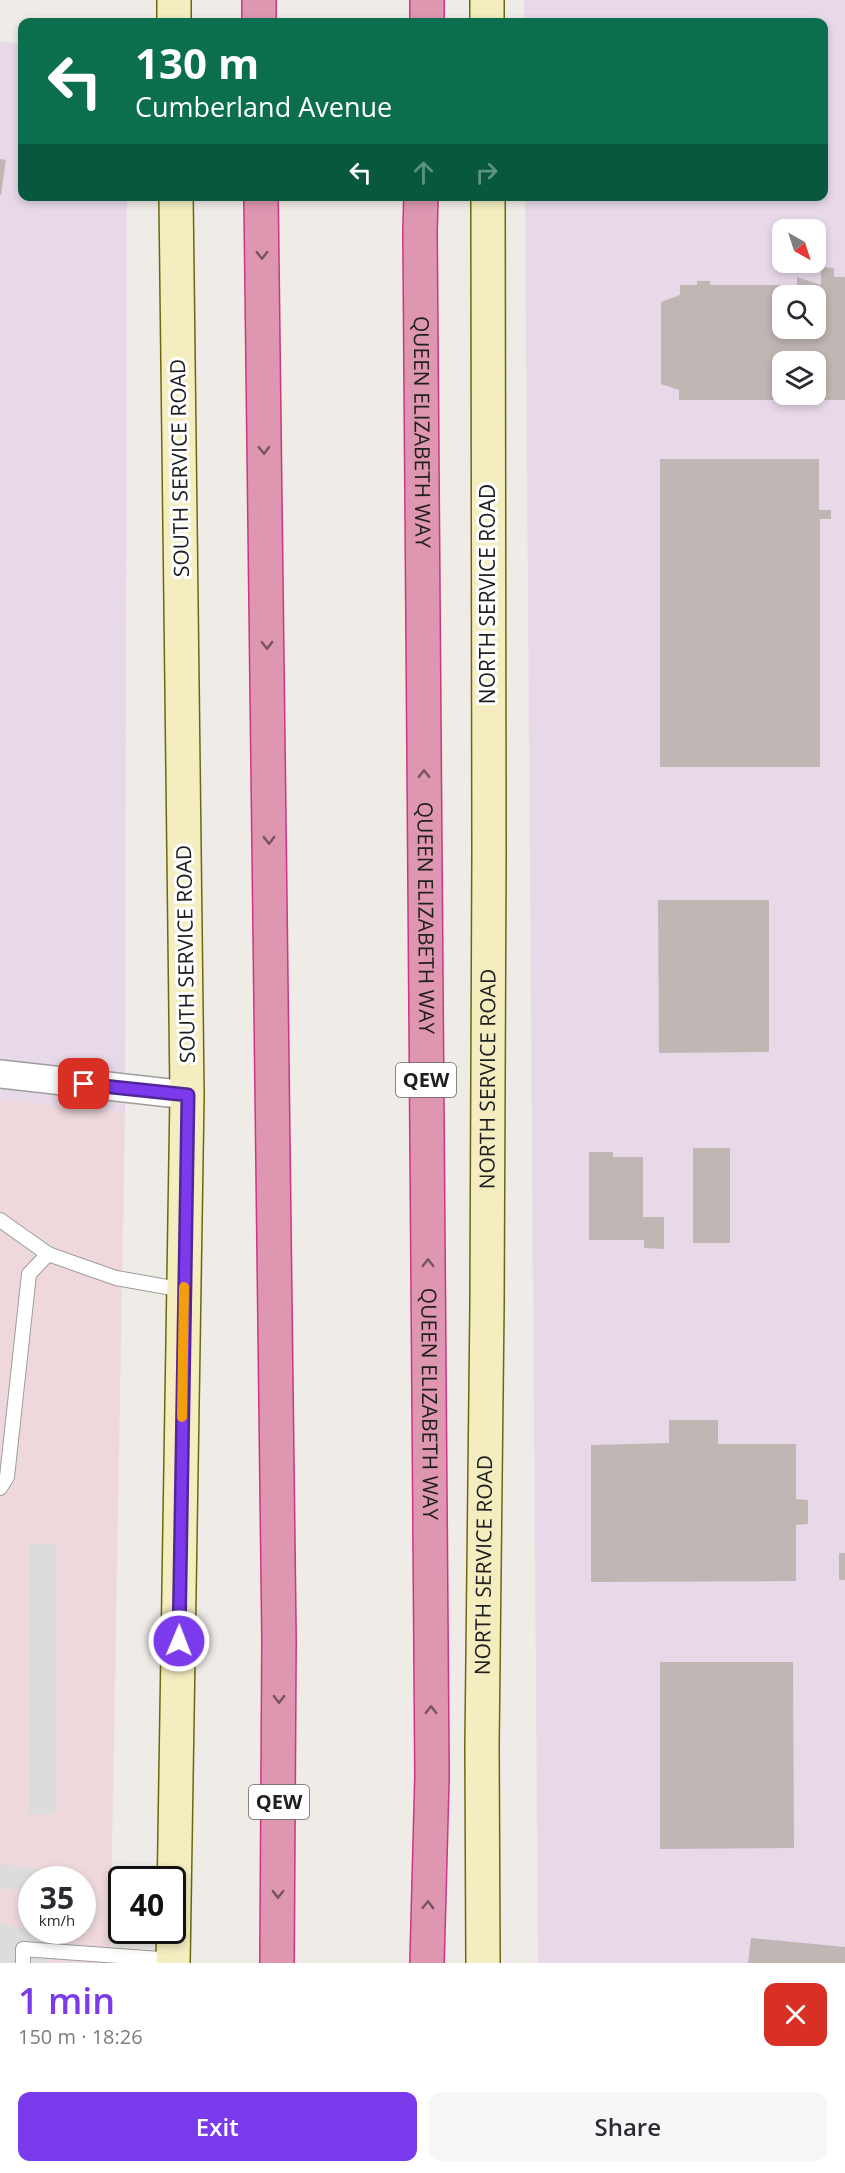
<!DOCTYPE html>
<html lang="en">
<head>
<meta charset="utf-8">
<style>
	:root { --surface:#fff; --page:#f7f7f7; --text:#2b2b33; --muted:#7c7c81; --accent:#7c3aed }
	body { margin:0; font-family:"Open Sans",sans-serif; background:var(--page); color:var(--text); height:100vh; display:flex; flex-direction:column; font-size:22px; white-space:nowrap }
	* { box-sizing:border-box; margin:0 }
	p { font-size:20px; color:var(--muted) }
	.icon { flex:none; width:33px; height:33px; fill:none; stroke:currentColor; stroke-width:2; stroke-linecap:round; stroke-linejoin:round }
	.map { position:relative; height:1963px; overflow:hidden }
	.panel { display:flex; flex-direction:column; background:var(--surface); flex:1 }
	.panel>* { flex:none }
	.guide { position:absolute; left:18px; top:18px; width:810px; height:183px; border-radius:12px; box-shadow:0 3px 9px #0003; background:#0b6e4f; color:#fff; overflow:hidden }
	.needle { width:39px; rotate:141deg }
	.buttons { position:absolute; left:772px; top:219px; display:grid; gap:12px }
	.buttons a { display:grid; place-items:center; width:54px; height:54px; border-radius:12px; background:var(--surface); box-shadow:0 3px 9px #0003; font-size:30px }
	.speed { position:absolute; left:18px; top:1866px; display:flex; gap:12px; font-size:30px; font-weight:700; text-align:center }
	.speed>* { display:grid; place-content:center; width:78px; height:78px; border-radius:50%; background:var(--surface); box-shadow:0 3px 9px #0003; line-height:1 }
	.speed small { font-size:15px; font-weight:400 }
	.speed .limit { border:3px solid #111; border-radius:9px; background:#fff; color:#111 }
	.pin { position:absolute; display:grid; place-items:center; width:51px; height:51px; color:#fff; margin:-26px; border-radius:12px; box-shadow:0 3px 9px #0006 }
	.me { position:absolute; width:66px; margin:-33px; rotate:1deg; stroke-linejoin:round; filter:drop-shadow(0 0 4px #0008) }
	.turn { display:flex; align-items:center; gap:21px; height:126px; padding:0 18px; font-size:27px }
	.turn .icon { width:78px; height:78px; stroke-width:2.5 }
	.turn b { display:block; font-size:42px; line-height:51px }
	.lanes { display:flex; align-items:center; height:57px; padding:0 18px; background:#0003; justify-content:center; gap:30px; direction:ltr }
	.lanes .off { opacity:.35 }
	.round { display:grid; place-items:center; flex:none; width:63px; height:63px; border-radius:12px; background:var(--page) }
	.summary { display:flex; align-items:center; justify-content:space-between; height:102px; padding:0 18px }
	h1 { font-size:36px; font-weight:600; line-height:45px; color:var(--accent) }
	.action { display:flex; gap:12px; margin-top:auto; padding:12px 18px }
	.action a { flex:1; height:69px; border-radius:12px; background:var(--accent); color:#fff; font-size:24px; font-weight:600; line-height:69px; text-align:center }
	.action a+a { background:var(--page); color:var(--text) }
	.map>svg:first-child { display:block }
</style>
</head>
<body>
<div class="map">
<svg width="845" height="1963" viewBox="0 0 845 1963">
	<rect width="100%" height="100%" fill="#efebe7"/>
	<!-- commercial -->
	<path fill="#eed8db" fill-rule="evenodd" d="M0,1099L125,1112L110,1963H0ZM32,1880H82V1930H32Z"/>
	<!-- industrial -->
	<g fill="#e8d9e8" fill-rule="evenodd">
		<path d="M524,0H845V1963H538L525,197L824,196V22H524ZM783,230H816V262H783ZM783,296H816V328H783ZM783,362H816V394H783Z"/>
		<polygon points="0,41 22,44 22,196 127,197 125,1112 0,1099"/>
	</g>
	<!-- parking -->
	<g fill="#dcdcdc">
		<polygon points="30,1544 56,1544 56,1814 30,1815"/>
		<polygon points="0,1864 78,1874 77,1879 32,1880 31,1892 0,1888"/>
		<polygon points="0,1923 50,1933 47,1963 0,1963"/>
	</g>
	<!-- building -->
	<g fill="#c0b6b4" fill-rule="evenodd">
		<polygon points="0,159 6,160 1,195 0,195"/>
		<path d="M821,267L834,268V277H845V400H679V390L661,384V302L680,295V285H697V281H710V285H797V277L821,285ZM783,296H816V328H783ZM783,362H816V394H783Z"/>
		<polygon points="660,459 819,459 819,510 831,510 831,519 820,519 820,767 660,767"/>
		<polygon points="658,900 769,900 769,1052 659,1053"/>
		<rect x="693" y="1148" width="37" height="95"/>
		<polygon points="589,1152 613,1152 613,1157 643,1157 643,1217 664,1217 664,1249 644,1248 644,1240 589,1240"/>
		<polygon points="669,1420 718,1420 718,1444 796,1444 796,1499 808,1500 808,1524 796,1525 796,1581 591,1582 591,1445 669,1443"/>
		<rect x="839" y="1553" width="6" height="27"/>
		<polygon points="660,1662 793,1662 794,1848 660,1849"/>
		<polygon points="751,1938 845,1947 845,1963 748,1963"/>
	</g>
	<g fill="none" stroke-linecap="round" stroke-linejoin="round">
		<!-- lane casing -->
		<g stroke="#9d9d9d" stroke-width="16">
			<g id="lane">
				<polyline points="0,1220 48,1254"/>
				<polyline points="0,1488 7,1477 29,1274 48,1254 116,1278 184,1290"/>
				<polyline points="23,1963 23,1949 174,1960"/>
			</g>
		</g>
		<!-- street casing -->
		<g stroke="#9d9d9d" stroke-width="30">
			<polyline id="street" points="0,1074 187,1095"/>
		</g>
		<!-- secondary casing -->
		<g stroke="#6e670f" stroke-width="36">
			<g id="secondary">
				<polyline points="174,0 174,22"/>
				<polyline points="487,0 487,22"/>
				<polyline points="173,1963 187,1095 176,196"/>
				<path id="s1" d="M483,1963L482,1746L487,1305L489,854L488,196"/>
			</g>
		</g>
		<!-- highway casing -->
		<g stroke="#cc3684" stroke-width="36">
			<g id="highway">
				<polyline points="259,0 259,22"/>
				<polyline points="427,22 427,0"/>
				<polyline points="261,196 279,1640 277,1963"/>
				<path id="s2" d="M421,196L420,231L432,1776L427,1963"/>
			</g>
		</g>
		<!-- lane -->
		<use href="#lane" stroke="#fff" stroke-width="14"/>
		<!-- street -->
		<use href="#street" stroke="#fff" stroke-width="27"/>
		<!-- secondary -->
		<use href="#secondary" stroke="#f4edc0" stroke-width="33"/>
		<!-- highway -->
		<use href="#highway" stroke="#df96b1" stroke-width="33"/>
	</g>
	<!-- one-way arrows -->
	<defs><path id="oneway-chevron" d="M-2-3.5L2.5 0L-2 3.5" fill="none" stroke-width="1.6" stroke-linecap="round" stroke-linejoin="round" transform="scale(1.5)"/></defs>
	<g stroke="#765561">
		<use href="#oneway-chevron" transform="translate(262 255) rotate(89)"/>
		<use href="#oneway-chevron" transform="translate(264 450) rotate(89)"/>
		<use href="#oneway-chevron" transform="translate(267 645) rotate(89)"/>
		<use href="#oneway-chevron" transform="translate(424 774) rotate(-90)"/>
		<use href="#oneway-chevron" transform="translate(269 840) rotate(89)"/>
		<use href="#oneway-chevron" transform="translate(428 1263) rotate(-90)"/>
		<use href="#oneway-chevron" transform="translate(279 1699) rotate(90)"/>
		<use href="#oneway-chevron" transform="translate(431 1710) rotate(-90)"/>
		<use href="#oneway-chevron" transform="translate(278 1894) rotate(91)"/>
		<use href="#oneway-chevron" transform="translate(428 1905) rotate(-88)"/>
	</g>
	<g fill="none" stroke-linecap="round" stroke-linejoin="round">
		<!-- route casing -->
		<g stroke="#51269a" stroke-width="15">
			<polyline id="route" points="84,1084 188,1095 179,1641"/>
		</g>
		<!-- route -->
		<use href="#route" stroke="#7c3aed" stroke-width="10"/>
		<!-- slow -->
		<polyline stroke="#f59e0b" stroke-width="10" points="182,1417 184,1287"/>
	</g>
	<g text-anchor="middle" stroke-width="6" stroke-linejoin="round" paint-order="stroke">
		<!-- shield labels -->
		<g fill="#fff" stroke="#636363" stroke-width="1.5">
			<rect x="396" y="1063" width="60" height="34" rx="4.5"/>
			<rect x="249" y="1785" width="60" height="34" rx="4.5"/>
		</g>
		<g font-size="20" font-weight="bold" fill="#202020">
			<text x="426" y="1087">QEW</text>
			<text x="279" y="1809">QEW</text>
		</g>
		<!-- street labels -->
		<g font-size="21" fill="#202020" stroke="#fff">
			<text dy="7" stroke="none"><textPath href="#s2" startOffset="236">QUEEN ELIZABETH WAY</textPath></text>
			<text transform="translate(180 468) rotate(-91)" y="7">SOUTH SERVICE ROAD</text>
			<text transform="translate(488 594) rotate(-90)" y="7">NORTH SERVICE ROAD</text>
			<text dy="7" stroke="none"><textPath href="#s2" startOffset="722">QUEEN ELIZABETH WAY</textPath></text>
			<text transform="translate(186 954) rotate(-91)" y="7">SOUTH SERVICE ROAD</text>
			<text dy="7" stroke="none"><textPath href="#s1" startOffset="884">NORTH SERVICE ROAD</textPath></text>
			<text dy="7" stroke="none"><textPath href="#s2" startOffset="1208">QUEEN ELIZABETH WAY</textPath></text>
			<text dy="7" stroke="none"><textPath href="#s1" startOffset="398">NORTH SERVICE ROAD</textPath></text>
		</g>
	</g>
</svg>
<div class="buttons">
<a><svg class="needle" viewBox="-14 -14 28 28"><path d="M0-13l5 13h-10z" fill="#e53935"/><path d="M0 13l5-13h-10z" fill="#7c7c81"/></svg></a>
<a><svg class="icon" aria-label="search" viewBox="0 0 24 24"><circle cx="10" cy="10" r="6"/><path d="M15 15l6 6"/></svg></a>
<a><svg class="icon" aria-label="layers" viewBox="0 0 24 24"><path d="M12 4l9 5-9 5-9-5zM3 14l9 5 9-5"/></svg></a>
</div>
<div class="speed"><div>35<small>km/h</small></div><div class="limit">40</div></div>
<div class="pin" style="left:84px;top:1084px;background:#d93025"><svg class="icon" aria-label="arrive" viewBox="0 0 24 24"><path d="M6 21V4h12l-3 4 3 4H6"/></svg></div>
<svg class="me" style="left:179px;top:1641px" viewBox="-20 -20 40 40"><circle r="17" fill="#7c3aed" stroke="#fff" stroke-width="3"/><path d="M0-11L8 9 0 5-8 9z" fill="#fff"/></svg>
<div class="guide">
<div class="turn"><svg class="icon" aria-label="left" viewBox="0 0 24 24"><path d="M17 20v-9H6M10 6l-5 5 5 5"/></svg><div><b>130 m</b>Cumberland Avenue</div></div>
<div class="lanes"><svg class="icon" aria-label="left" viewBox="0 0 24 24"><path d="M17 20v-9H6M10 6l-5 5 5 5"/></svg><svg class="icon off" aria-label="ahead" viewBox="0 0 24 24"><path d="M12 20V5M6 11l6-6 6 6"/></svg><svg class="icon off" aria-label="right" viewBox="0 0 24 24"><path d="M7 20v-9h11M14 6l5 5-5 5"/></svg></div>
</div>
</div>
<section class="panel">
<div class="summary"><div><h1>1 min</h1><p>150 m · 18:26</p></div><a class="round" style="background:#d93025;color:#fff"><svg class="icon" aria-label="close" viewBox="0 0 24 24"><path d="M6 6l12 12M18 6L6 18"/></svg></a></div>
<div class="action"><a>Exit</a><a>Share</a></div>
</section>
</body>
</html>
